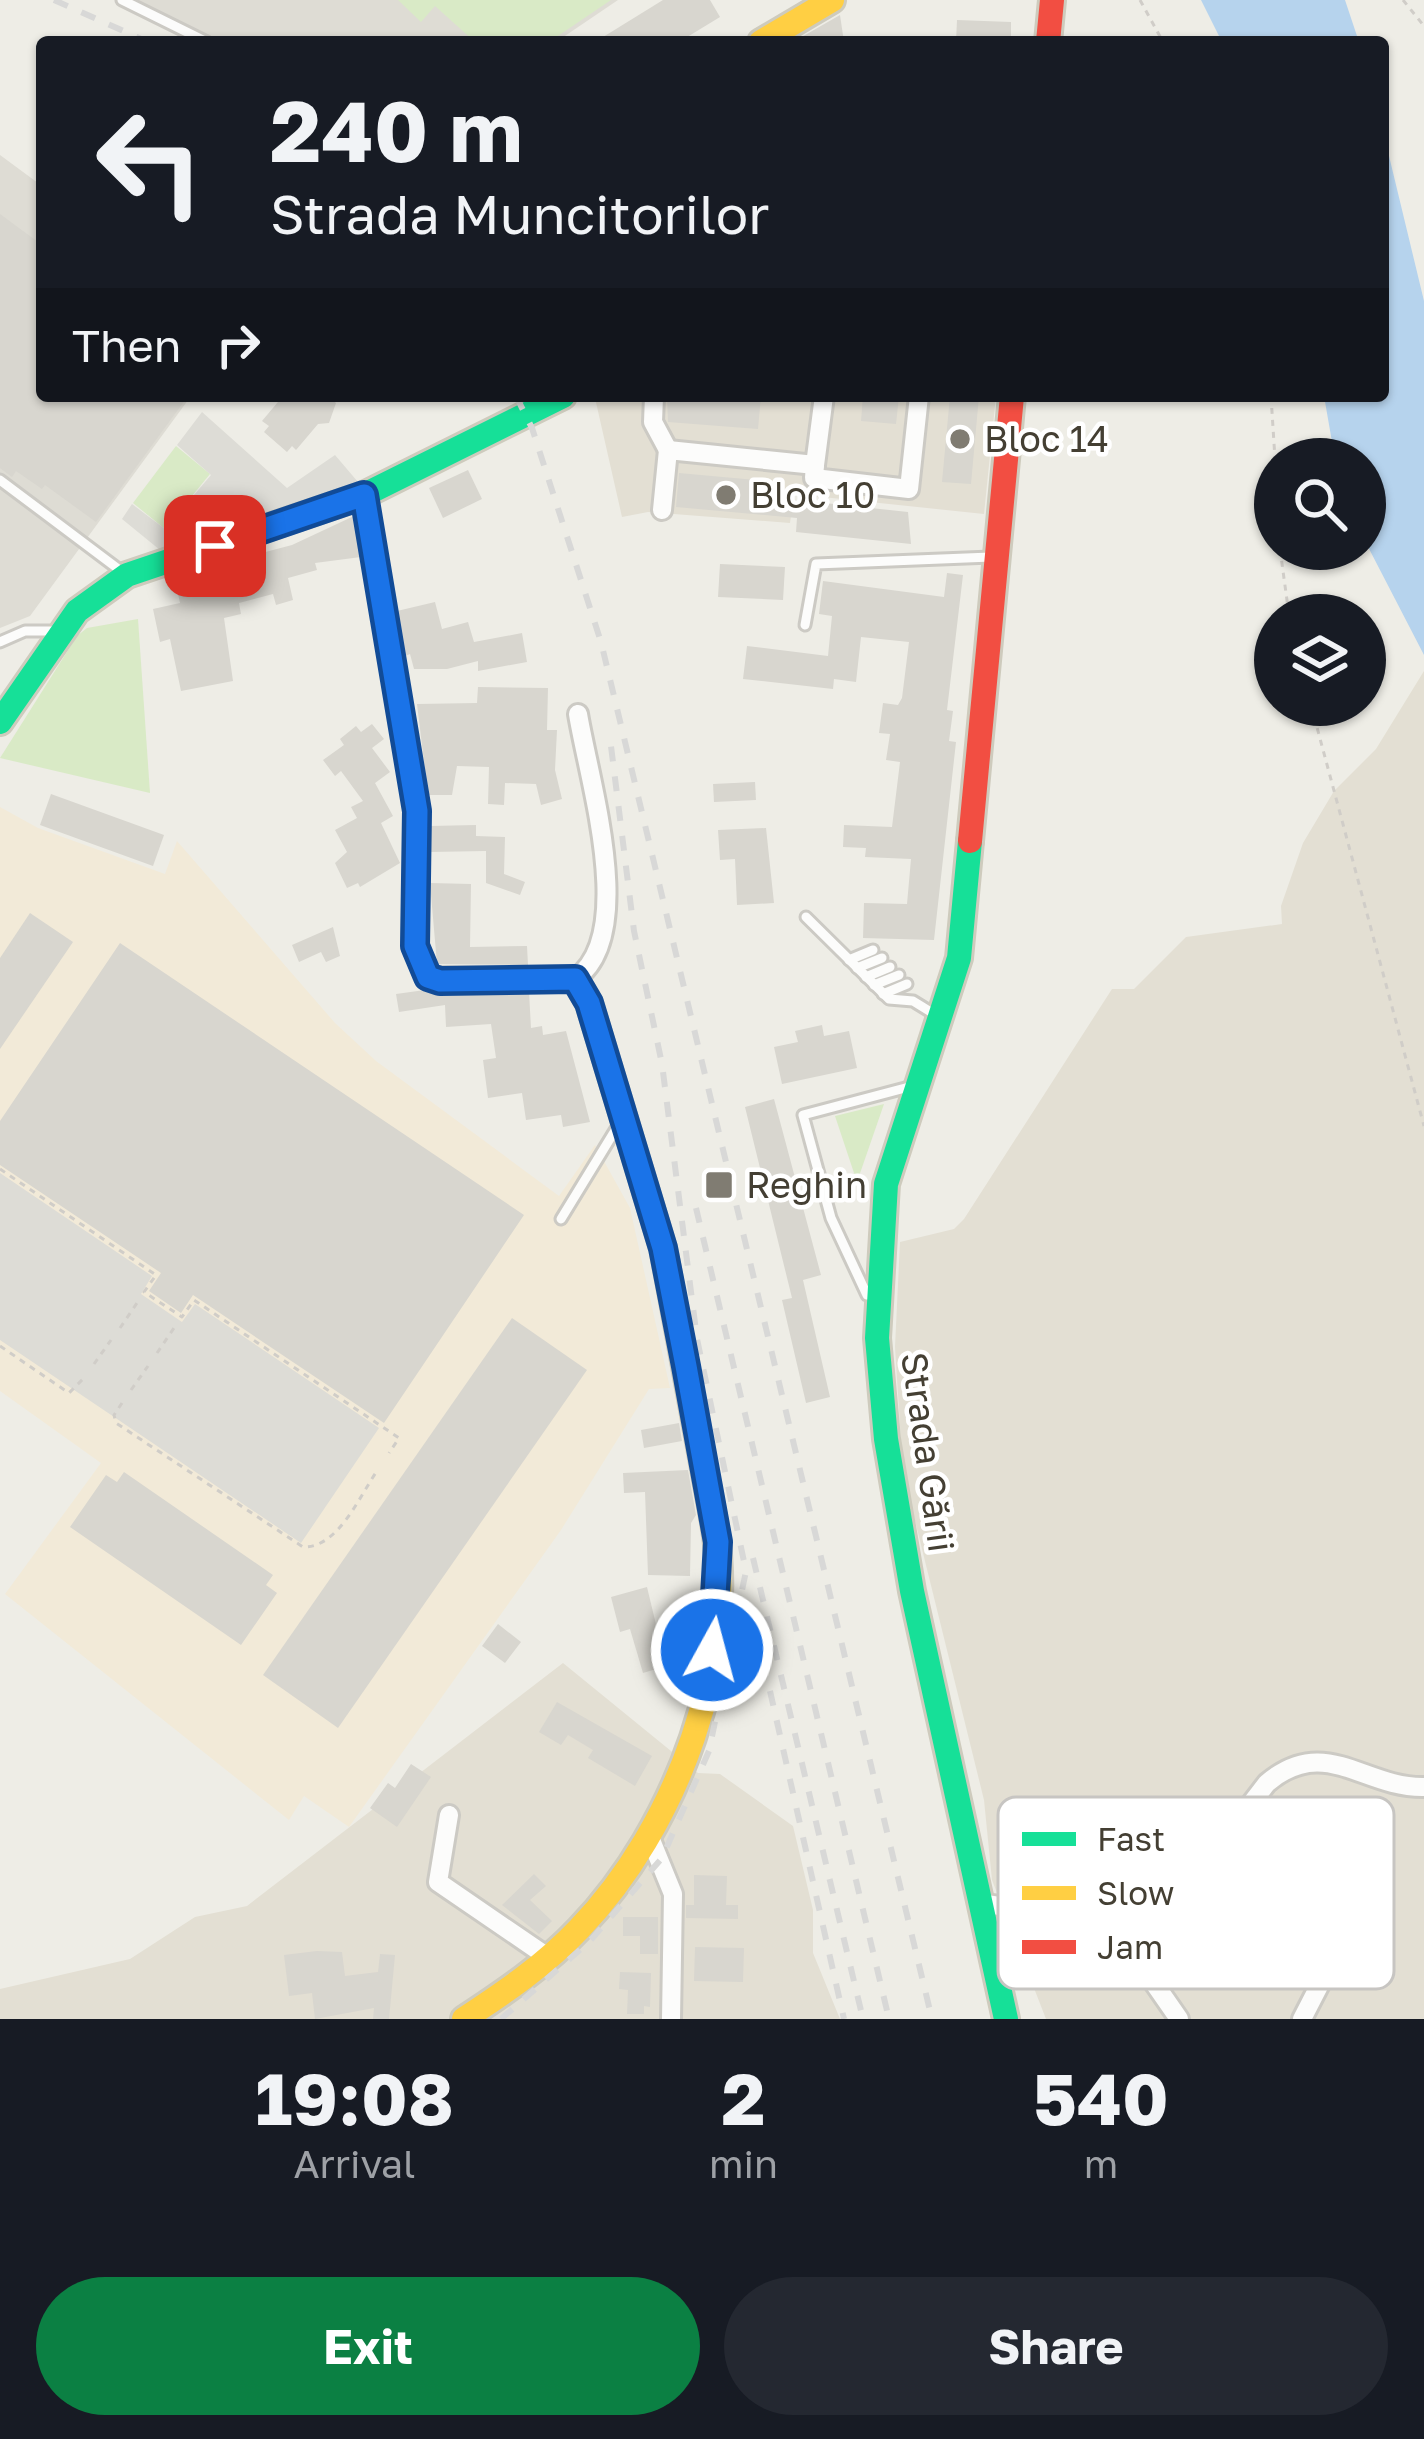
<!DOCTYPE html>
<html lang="en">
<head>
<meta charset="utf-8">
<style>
	:root { --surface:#171b24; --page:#242831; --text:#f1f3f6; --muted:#9ea1a6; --accent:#0b8043 }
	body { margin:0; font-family:"Golos Text",sans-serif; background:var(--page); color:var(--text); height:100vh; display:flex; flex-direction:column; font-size:45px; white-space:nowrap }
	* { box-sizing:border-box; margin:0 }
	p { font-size:39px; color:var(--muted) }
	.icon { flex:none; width:66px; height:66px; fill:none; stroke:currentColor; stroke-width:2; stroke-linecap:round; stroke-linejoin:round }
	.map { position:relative; height:2019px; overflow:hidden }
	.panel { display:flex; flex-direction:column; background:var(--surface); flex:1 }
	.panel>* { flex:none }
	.banner { position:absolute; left:36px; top:36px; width:1353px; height:366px; border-radius:12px; box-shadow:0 3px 9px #0004; background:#171b24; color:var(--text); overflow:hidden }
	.controls { position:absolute; left:1254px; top:438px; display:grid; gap:24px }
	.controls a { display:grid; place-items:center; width:132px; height:132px; border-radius:50%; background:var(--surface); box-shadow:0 3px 9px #0004; font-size:60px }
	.pin { position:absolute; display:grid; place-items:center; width:102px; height:102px; color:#fff; margin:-51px; border-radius:24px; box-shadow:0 6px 18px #0006 }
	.me { position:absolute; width:132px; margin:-66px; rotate:7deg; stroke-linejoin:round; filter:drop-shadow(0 0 9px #0008) }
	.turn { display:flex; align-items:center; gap:42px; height:252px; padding:0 36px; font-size:54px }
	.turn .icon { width:156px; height:156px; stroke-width:2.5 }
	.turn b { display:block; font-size:84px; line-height:102px }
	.then { display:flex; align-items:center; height:114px; padding:0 36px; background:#0003; gap:24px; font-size:45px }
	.eta { display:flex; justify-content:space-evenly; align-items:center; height:204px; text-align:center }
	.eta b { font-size:72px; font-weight:700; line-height:84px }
	.action { display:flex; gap:24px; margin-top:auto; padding:24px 36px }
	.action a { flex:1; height:138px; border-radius:72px; background:var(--accent); color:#fff; font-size:48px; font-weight:700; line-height:138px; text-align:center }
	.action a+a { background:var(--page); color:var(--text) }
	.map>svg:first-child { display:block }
</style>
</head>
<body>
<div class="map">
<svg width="1424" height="2019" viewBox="0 0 1424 2019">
	<rect width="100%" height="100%" fill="#eeede6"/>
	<!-- residential -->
	<g fill="#e3dfd3">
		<polygon points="996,396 984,514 794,494 790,523 648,512 622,517 595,398"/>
		<polygon points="1424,671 1424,2019 1046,2019 992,1880 984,1800 903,1472 895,1347 900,1242 954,1229 964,1219 1112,989 1134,989 1186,937 1282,924 1281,906 1303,843 1334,791 1376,749"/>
		<polygon points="563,1663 698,1773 720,1774 793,1826 813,1910 813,1953 840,2019 0,2019 0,1989 130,1959 195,1917 247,1906"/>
	</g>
	<!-- commercial -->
	<polygon fill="#f2ead8" points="0,807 38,828 165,874 177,841 335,1023 376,1061 559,1196 595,1145 630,1208 670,1388 649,1389 561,1530 349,1827 304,1796 289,1820 5,1594 101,1463 0,1391"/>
	<!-- industrial -->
	<g fill="#dedcd4">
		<polygon points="136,0 618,0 556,42 222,42"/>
		<polygon points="0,155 42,186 42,396 191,396 30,616 0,628"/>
	</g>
	<!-- green -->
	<g fill="#d9eac6">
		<polygon points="398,0 611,0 549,42 475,42 435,6 421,22"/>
		<polygon points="176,446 210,474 165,529 133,503"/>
		<polygon points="138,619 150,793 0,758 77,636 87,628"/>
		<polygon points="884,1104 857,1182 835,1116"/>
	</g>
	<!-- parking -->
	<g fill="#dddcd6">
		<polygon points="202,412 287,488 335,455 358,482 160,550 122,519 132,504 165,529 211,475 177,445"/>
		<polygon points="0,1173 152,1276 141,1294 182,1322 195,1304 379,1428 301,1543 0,1340"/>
	</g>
	<!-- water -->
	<g fill="#b6d3ed">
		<polygon points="1201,0 1345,0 1359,42 1222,42"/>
		<polygon points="1383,131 1424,301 1424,655 1365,541 1365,459 1335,459 1324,396 1383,396"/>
	</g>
	<!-- building -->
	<g fill="#d8d6cf">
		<polygon points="663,0 710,0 720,17 679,42 595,42"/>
		<polygon points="840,15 844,42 793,42"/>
		<polygon points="957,20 1011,22 1011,42 956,42"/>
		<polygon points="0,214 42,245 42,396 188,396 96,522 45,485 42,489 16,471 12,477 0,468"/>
		<polygon points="283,396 328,396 336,403 329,423 318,424 296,450 292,446 287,452 264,432 269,426 262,421"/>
		<polygon points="667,396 761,396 758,429 668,422"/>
		<polygon points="863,396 899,396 896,424 861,421"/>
		<polygon points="950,396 979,396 971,484 942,482"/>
		<polygon points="468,470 482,499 443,518 429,488"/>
		<polygon points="679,473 779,482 778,498 908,512 911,544 796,532 797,518 676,507"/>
		<polygon points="354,516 361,557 315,563 317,570 288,578 293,600 276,605 273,594 239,603 241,614 224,618 233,681 181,691 170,639 160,642 153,609 180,603 174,576 292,545"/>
		<polygon points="720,564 785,567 783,600 718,597"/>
		<polygon points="947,573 963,575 947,710 953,711 949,741 956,742 934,940 863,938 864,903 907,904 911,859 865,857 866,848 843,847 844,825 892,827 900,762 886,760 890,734 879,733 883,703 898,705 902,698 909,642 861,637 856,682 834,679 833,689 743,679 747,646 828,656 832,616 819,614 823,581 944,597"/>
		<polygon points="435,602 442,629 468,622 474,642 522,633 527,662 478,671 478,661 447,669 414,669 410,654 405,656 397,611"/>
		<polygon points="478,687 548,688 547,730 557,730 555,770 562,799 541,805 536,784 505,783 504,805 488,804 489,767 457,766 452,795 428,795 417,704 477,703"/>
		<polygon points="372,724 384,739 372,748 390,772 375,783 393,816 381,823 400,863 360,887 358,883 347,888 335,863 347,852 335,830 357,818 351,807 363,801 341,771 335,776 323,760 344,745 340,739 356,726 361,732"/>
		<polygon points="755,782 756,800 714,802 713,784"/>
		<polygon points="51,794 164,835 153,866 40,825"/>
		<polygon points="476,825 476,836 505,837 504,874 525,882 520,895 486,883 486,851 430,852 430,826"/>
		<polygon points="766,828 774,903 737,905 735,859 720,860 718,830"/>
		<polygon points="430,883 471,884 470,947 527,946 528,965 437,964"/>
		<polygon points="30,913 73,942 0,1049 0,958"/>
		<polygon points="333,927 340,956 326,962 321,952 299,962 292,945"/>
		<polygon points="120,943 524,1215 384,1423 193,1295 181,1313 149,1291 161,1273 0,1165 0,1121"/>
		<polygon points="425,990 529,992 531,1028 542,1026 543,1035 566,1031 590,1122 563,1127 561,1115 526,1120 522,1093 488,1098 483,1060 496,1058 491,1024 446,1027 445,1005 399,1012 396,994"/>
		<polygon points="822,1025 824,1036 849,1031 857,1068 782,1084 774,1047 798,1042 795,1031"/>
		<polygon points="774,1099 821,1275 803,1280 830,1397 806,1403 782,1300 792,1298 745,1107"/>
		<polygon points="512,1318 587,1370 338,1728 263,1675"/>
		<polygon points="679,1423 682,1441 644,1448 641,1430"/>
		<polygon points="688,1470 696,1515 691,1523 690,1576 648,1575 645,1492 624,1493 623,1473"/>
		<polygon points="124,1472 273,1575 266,1585 277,1593 241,1645 70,1527 106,1475 117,1482"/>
		<polygon points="647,1587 666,1666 643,1673 630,1629 620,1632 611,1597"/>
		<polygon points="498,1624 521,1642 505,1663 482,1646"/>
		<polygon points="557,1702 652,1756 635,1786 588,1758 593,1750 568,1735 561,1745 539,1732"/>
		<polygon points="411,1764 431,1777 397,1827 370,1808 388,1783 395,1788"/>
		<polygon points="534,1874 546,1886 530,1900 552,1921 539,1934 502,1905"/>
		<polygon points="694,1875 727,1876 726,1905 738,1905 738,1919 686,1918 686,1905 694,1905"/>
		<polygon points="623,1917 658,1917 658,1954 640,1954 640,1936 623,1936"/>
		<polygon points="695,1947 744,1948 743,1982 694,1981"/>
		<polygon points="317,1951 342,1952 345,1976 378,1972 380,1954 395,1955 389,2019 373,2019 374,2008 315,2019 312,1993 289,1996 284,1955"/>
		<polygon points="620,1972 651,1973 650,2007 644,2006 644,2014 627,2014 628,1990 619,1989"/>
	</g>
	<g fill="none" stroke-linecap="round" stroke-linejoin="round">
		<!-- lane casing -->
		<g stroke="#cccac4" stroke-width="15">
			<g id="lane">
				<polyline points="122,0 207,42"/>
				<polyline points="0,480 125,574"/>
				<polyline points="805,625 816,564 991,557"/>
				<polyline points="0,642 25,631 58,631"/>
				<polyline points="806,917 889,999 913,1001 939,1017"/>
				<polyline points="849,960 873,950"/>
				<polyline points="857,968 882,958"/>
				<polyline points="866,977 890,967"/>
				<polyline points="874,985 899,975"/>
				<polyline points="883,994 907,984"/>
				<polyline points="561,1219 619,1124"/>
				<polyline points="867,1295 831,1218 803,1115 909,1087"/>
			</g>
		</g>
		<!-- street casing -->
		<g stroke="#cccac4" stroke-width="24">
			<g id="street">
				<polyline points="654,396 653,422 668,450"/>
				<polyline points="815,465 814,478 909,489 919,396"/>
				<path d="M364,495L417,811L415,946L428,977L575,979C638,936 589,781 578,714"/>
				<polyline points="662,510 668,450 815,465 824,396"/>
				<polyline points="449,1815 438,1882 549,1958"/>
				<polyline points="651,1840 673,1894 671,2019"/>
				<polyline points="980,1903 1103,1922 1120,1934 1179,2019"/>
				<path d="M1131,1949L1158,1925L1267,1783C1325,1734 1363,1788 1424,1787"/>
				<polyline points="1302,2019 1369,1889"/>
			</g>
		</g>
		<!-- fast casing -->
		<g stroke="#cecbbd" stroke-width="30">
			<g id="fast">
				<polyline points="0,722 77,611 127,575 364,495 563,396"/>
				<polyline points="970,841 959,958 886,1184 877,1338 886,1439 912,1591 1006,2019"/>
				<polyline points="575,979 589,1003 663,1248 713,1517"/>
			</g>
		</g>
		<!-- slow casing -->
		<g stroke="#cecbbd" stroke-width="30">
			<g id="slow">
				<polyline points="761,42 832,0"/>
				<path d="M464,2019C505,1992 545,1965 579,1929C677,1827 740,1659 713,1517"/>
			</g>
		</g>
		<!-- jam casing -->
		<g stroke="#cecbbd" stroke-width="30">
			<g id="jam">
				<polyline points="1048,42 1052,0"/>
				<polyline points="970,841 1012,396"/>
			</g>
		</g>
		<!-- path -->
		<g stroke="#d0cdc8" stroke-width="3" stroke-dasharray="6 6" stroke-linecap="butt">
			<polyline points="1140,0 1163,42"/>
			<polyline points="1403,0 1424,26"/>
			<polyline points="1271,396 1275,459"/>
			<polyline points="1280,549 1289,615"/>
			<polyline points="1311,705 1424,1126"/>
			<polyline points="0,1169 156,1275 144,1292 182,1317 194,1300 399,1438 389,1453"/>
			<polyline points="120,1328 137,1303"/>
			<polyline points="0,1346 69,1393 85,1377"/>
			<polyline points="157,1353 174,1328"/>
			<polyline points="94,1364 111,1340"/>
			<polyline points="131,1390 148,1366"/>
			<path d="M122,1403L114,1415L116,1423L303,1547C338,1548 359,1497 377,1471"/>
		</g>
		<!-- lane -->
		<use href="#lane" stroke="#fcfcfb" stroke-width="9"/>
		<!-- street -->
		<use href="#street" stroke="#fcfcfb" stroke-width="18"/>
		<!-- fast -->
		<use href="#fast" stroke="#16e098" stroke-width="24"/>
		<!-- slow -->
		<use href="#slow" stroke="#ffcf43" stroke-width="24"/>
		<!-- jam -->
		<use href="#jam" stroke="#f24e42" stroke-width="24"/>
		<!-- rail -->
		<g stroke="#d8d8d7" stroke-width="6" stroke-dasharray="15 15" stroke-linecap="butt">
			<polyline points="54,0 148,42"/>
			<polyline points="516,396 532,428 601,642 932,2019"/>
			<polyline points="696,1208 889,2019"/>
			<polyline points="753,1558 863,2019"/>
			<polyline points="770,1691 844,2019"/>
			<polyline points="501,2019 589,1942 662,1858 709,1751 746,1571 697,1339 662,1064 634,931 610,738"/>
		</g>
	</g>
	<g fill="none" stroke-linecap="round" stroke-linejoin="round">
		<!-- route casing -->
		<g stroke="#114b97" stroke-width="30">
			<polyline id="route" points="215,546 364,495 417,811 415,946 428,977 440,981 575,979 589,1003 663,1248 686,1366 718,1542 712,1650"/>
		</g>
		<!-- route -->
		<use href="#route" stroke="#1a73e8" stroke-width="21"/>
	</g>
	<!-- markers -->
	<g fill="#807c72" stroke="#fff" stroke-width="4.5">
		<circle cx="960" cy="439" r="12"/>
		<circle cx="726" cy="495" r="12"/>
		<rect x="704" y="1170" width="30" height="30" rx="6"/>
	</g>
	<g text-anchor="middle" stroke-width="9" stroke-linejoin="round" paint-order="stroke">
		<!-- poi labels -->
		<g font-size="36" fill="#443f33" stroke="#fff" text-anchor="start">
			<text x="984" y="452">Bloc 14</text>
			<text x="750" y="508">Bloc 10</text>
			<text x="746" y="1198">Reghin</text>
		</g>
		<!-- street labels -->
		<g font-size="36" fill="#443f33" stroke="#fff">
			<text transform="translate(928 1452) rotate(82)" y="13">Strada Gării</text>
		</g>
	</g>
	<!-- legend -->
	<rect x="998" y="1797" width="396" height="192" rx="18" fill="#fff" stroke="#c7c5c2" stroke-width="3"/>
	<rect x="1022" y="1832" width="54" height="14" fill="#16e098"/>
	<rect x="1022" y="1886" width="54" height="14" fill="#ffcf43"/>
	<rect x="1022" y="1940" width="54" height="14" fill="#f24e42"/>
	<g font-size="33" fill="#443f33">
		<text x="1097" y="1851">Fast</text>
		<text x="1097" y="1905">Slow</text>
		<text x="1097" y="1959">Jam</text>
	</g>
</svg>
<div class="controls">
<a><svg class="icon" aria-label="search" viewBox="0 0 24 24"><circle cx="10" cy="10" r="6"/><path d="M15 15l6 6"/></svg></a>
<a><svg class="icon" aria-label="layers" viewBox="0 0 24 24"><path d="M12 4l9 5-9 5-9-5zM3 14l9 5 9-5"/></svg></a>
</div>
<div class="pin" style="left:215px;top:546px;background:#d93025"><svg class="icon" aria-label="arrive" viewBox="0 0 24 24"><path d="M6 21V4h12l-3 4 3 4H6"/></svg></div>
<svg class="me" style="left:712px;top:1650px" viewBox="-20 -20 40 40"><circle r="17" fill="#1a73e8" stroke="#fff" stroke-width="3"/><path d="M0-11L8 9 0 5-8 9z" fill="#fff"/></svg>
<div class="banner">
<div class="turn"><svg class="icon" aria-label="left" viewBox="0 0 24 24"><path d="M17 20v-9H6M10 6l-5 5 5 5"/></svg><div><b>240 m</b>Strada Muncitorilor</div></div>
<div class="then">Then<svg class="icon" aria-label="right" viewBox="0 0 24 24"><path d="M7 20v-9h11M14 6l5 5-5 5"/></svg></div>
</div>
</div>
<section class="panel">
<div class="eta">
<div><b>19:08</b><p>Arrival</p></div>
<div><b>2</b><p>min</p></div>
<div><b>540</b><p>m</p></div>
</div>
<div class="action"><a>Exit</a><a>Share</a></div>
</section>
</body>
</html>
